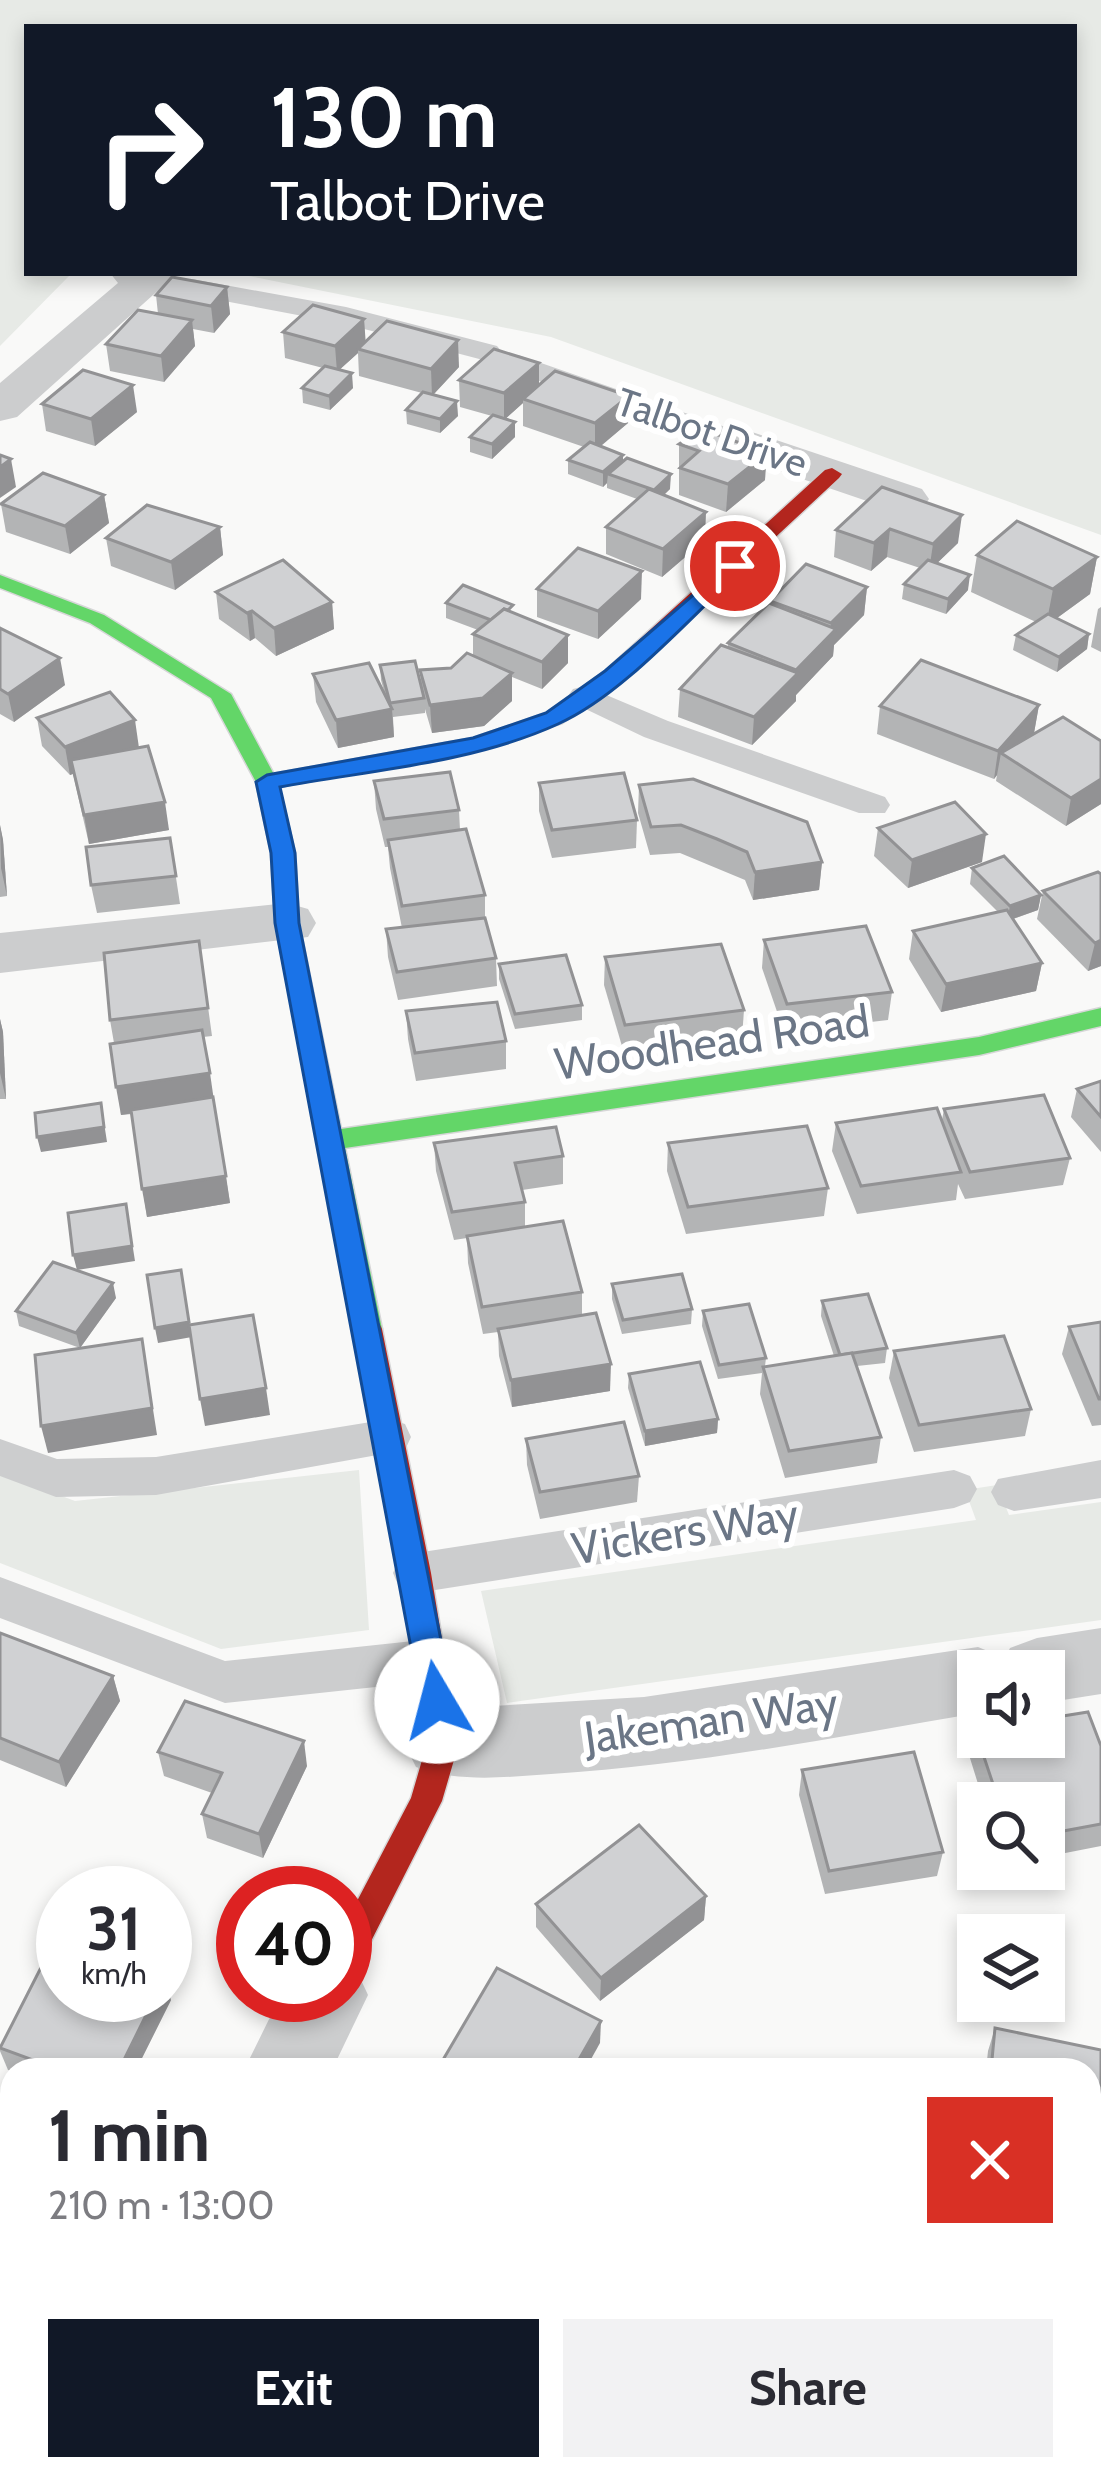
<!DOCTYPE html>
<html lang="en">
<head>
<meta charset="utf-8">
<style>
	:root { --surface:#fff; --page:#f2f2f3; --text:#2b2b33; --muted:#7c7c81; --accent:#111827 }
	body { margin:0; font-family:Cabin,sans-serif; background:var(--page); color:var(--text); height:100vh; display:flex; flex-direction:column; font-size:45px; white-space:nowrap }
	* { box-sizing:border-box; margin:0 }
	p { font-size:39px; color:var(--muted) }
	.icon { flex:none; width:66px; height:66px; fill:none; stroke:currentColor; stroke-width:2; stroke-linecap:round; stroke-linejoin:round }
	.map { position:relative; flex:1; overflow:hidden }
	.panel { position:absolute; left:0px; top:2058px; width:1101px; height:423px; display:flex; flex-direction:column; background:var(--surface); border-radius:36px 36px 0 0; box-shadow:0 6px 18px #0003 }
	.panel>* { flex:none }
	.banner { position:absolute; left:24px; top:24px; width:1053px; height:252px; border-radius:0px; box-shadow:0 6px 18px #0003; background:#111827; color:#fff; overflow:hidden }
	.tools { position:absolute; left:957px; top:1650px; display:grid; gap:24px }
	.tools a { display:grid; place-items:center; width:108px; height:108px; border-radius:0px; background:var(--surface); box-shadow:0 6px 18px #0003; font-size:60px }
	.speed { position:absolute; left:36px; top:1866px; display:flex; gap:24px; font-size:60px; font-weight:700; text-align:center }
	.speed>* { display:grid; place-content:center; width:156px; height:156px; border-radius:50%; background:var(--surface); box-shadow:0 6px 18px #0003; line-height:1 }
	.speed small { font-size:30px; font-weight:400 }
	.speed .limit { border:18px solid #d22; background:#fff; color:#111 }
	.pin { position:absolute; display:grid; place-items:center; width:102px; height:102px; color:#fff; margin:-51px; border:6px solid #fff; border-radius:50%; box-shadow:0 3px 12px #0007 }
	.me { position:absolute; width:132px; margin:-66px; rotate:352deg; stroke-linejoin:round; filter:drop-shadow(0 0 9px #0008) }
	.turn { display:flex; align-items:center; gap:42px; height:252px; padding:0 48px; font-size:54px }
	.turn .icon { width:156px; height:156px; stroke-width:2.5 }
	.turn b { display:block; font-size:84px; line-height:102px }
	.round { display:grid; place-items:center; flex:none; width:126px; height:126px; border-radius:0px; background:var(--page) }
	.headline { display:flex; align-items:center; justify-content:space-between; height:204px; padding:0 48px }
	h1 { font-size:72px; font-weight:700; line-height:90px }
	.action { display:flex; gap:24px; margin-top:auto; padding:24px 48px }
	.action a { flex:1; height:138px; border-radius:0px; background:var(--accent); color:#fff; font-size:48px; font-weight:700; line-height:138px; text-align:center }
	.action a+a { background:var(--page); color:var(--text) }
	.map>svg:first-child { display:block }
</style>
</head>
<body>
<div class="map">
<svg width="1101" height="2480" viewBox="0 0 1101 2480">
	<rect width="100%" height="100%" fill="#f9f9f8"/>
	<!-- green -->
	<g fill="#e7eae6">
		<polygon points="0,0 1101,0 1101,535 551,337 234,273 1074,273 1074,27 27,27 27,273 72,273 0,346"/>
		<polygon points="359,1470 369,1630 221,1649 0,1563 0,1473 75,1501"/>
		<polygon points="997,1485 1009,1515 1101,1502 1101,1620 507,1703 481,1591 976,1520 965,1490"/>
	</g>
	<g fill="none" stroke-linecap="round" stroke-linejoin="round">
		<!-- fast casing -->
		<g stroke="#d6d6d7" stroke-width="3">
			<polygon id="fast" points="0,575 104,615 231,694 278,782 295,853 299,923 341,1129 979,1037 1101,1008 1101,1026 979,1055 345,1148 382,1329 378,1337 358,1337 275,923 271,853 256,782 211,698 90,623 0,588"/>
		</g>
		<!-- jam casing -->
		<g stroke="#d6d6d7" stroke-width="3">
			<g id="jam">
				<polygon points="832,468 842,474 839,478 621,681 562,723 477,751 267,789 256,782 267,775 473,738 546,713 605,671 825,470"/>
				<polygon points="368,1318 378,1321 382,1329 431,1573 459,1743 442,1801 357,1969 345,1974 345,1924 411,1798 427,1743 401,1573 354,1329 358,1321"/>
			</g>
		</g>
		<!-- lane -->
		<g fill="#cccdce" fill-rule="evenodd">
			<polygon points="192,279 346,307 497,346 502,352 487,361 345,324 182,293 178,287"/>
			<polygon points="518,355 763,440 767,446 763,452 741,452 508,370 503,364 508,358"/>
			<polygon points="585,686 668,721 885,797 890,805 885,813 859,813 644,737 573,703 568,696 573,689"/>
			<polygon points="389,1419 405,1424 411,1437 405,1450 156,1495 56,1497 0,1476 0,1439 57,1459 156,1457"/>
			<polygon points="1101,1460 1101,1498 1014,1511 998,1505 991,1492 998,1479"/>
			<polygon points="954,1470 970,1476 977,1489 970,1502 954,1508 416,1593 399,1587 393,1573 399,1559 416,1553"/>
			<polygon points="0,1577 225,1661 432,1639 449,1645 456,1660 449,1675 432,1681 225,1703 0,1618"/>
			<polygon points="0,2407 12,2412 12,2469 21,2469 12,2473 0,2468"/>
		</g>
		<!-- street -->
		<g fill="#cccdce" fill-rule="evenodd">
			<polygon points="110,273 168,273 172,278 17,417 0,421 0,383 118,283"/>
			<polygon points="752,432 922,489 929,499 922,509 905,514 735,456 728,446 735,436"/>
			<polygon points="287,903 308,909 316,923 308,937 0,973 0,933"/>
			<path d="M1101,1628V1694L1044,1703V1671H978V1713C836,1737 695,1765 551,1774C506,1777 459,1783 416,1767L404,1743L416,1719L443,1709L644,1697L978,1647L1005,1658L1010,1648L1037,1638Z"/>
			<polygon points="345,1963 355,1967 368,1995 332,2070 244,2070 281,1995 345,1995"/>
			<polygon points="34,2469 130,2469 126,2480 30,2480"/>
		</g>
		<!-- fast -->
		<use href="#fast" fill="#63d668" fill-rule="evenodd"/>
		<!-- jam -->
		<use href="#jam" fill="#b3261e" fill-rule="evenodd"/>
	</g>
	<!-- wall -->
	<g fill="#b3b4b5">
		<polygon points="227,287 230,314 214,333 193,329 195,346 164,382 110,371 106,344 158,314 156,295"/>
		<polygon points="364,319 365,342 459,367 433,395 458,416 440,433 407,424 406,410 422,393 359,376 358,353 339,370 353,388 330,410 303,403 302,388 323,368 285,358 283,332"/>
		<polygon points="459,380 539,385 629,396 628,423 600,446 670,489 664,495 705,540 662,577 606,554 606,527 637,499 607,488 607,483 603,487 568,474 568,460 584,447 523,426 523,403 505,419 515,437 492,459 470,452 470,437 492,416 460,407"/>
		<polygon points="42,404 137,412 95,446 46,431"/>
		<polygon points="702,429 765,480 726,512 679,495 679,444"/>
		<polygon points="882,487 958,543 937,563 968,590 946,614 902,599 904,584 920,568 887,557 871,571 834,557 836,530"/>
		<polygon points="104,495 109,523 70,554 6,532 1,504"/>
		<polygon points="220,527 223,555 175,590 111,566 106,538"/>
		<polygon points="977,555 1097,557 1090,594 1057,618 1089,634 1087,649 1057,672 1013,650 1016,635 1036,622 971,592"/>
		<polygon points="867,587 864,615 834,645 833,656 796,695 796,701 752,745 678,717 680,689 728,647 728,643 770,604 770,601"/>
		<polygon points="537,589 641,599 598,639 537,617"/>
		<polygon points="216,592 332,602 334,629 276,656 255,638 250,641 219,619"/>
		<polygon points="446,603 513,612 568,635 568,663 542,689 512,677 512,701 484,726 432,733 425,709 425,713 393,717 394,737 338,748 316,702 313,674 385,695 381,680 380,665 421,684 420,670 451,668 473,656 473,634 478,630 446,618"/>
		<polygon points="1101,607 1101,652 1091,647 1098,609"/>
		<polygon points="0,628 65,685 14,722 0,714"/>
		<polygon points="1039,705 1034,733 1101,741 1101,804 1066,826 996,781 997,775 994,779 877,734 880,706"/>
		<polygon points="37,718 139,748 169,830 89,844 73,774 70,775 42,746"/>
		<polygon points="374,781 459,810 460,830 485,895 485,919 496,958 497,986 398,1000 388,957 386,929 402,928 390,868 388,847 385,847 376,809"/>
		<polygon points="539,783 637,820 636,848 552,858 539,811"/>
		<polygon points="639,785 822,862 819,890 753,900 745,880 680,853 650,855 638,813"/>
		<polygon points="0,825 3,840 7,896 0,897"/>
		<polygon points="878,828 982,862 908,888 874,856"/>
		<polygon points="170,838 180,904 97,913 91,885"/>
		<polygon points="972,868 1041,895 1038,910 1013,919 1042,963 1036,991 941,1012 909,959 913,931 998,912 970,884"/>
		<polygon points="1101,875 1101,966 1088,971 1037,919 1043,891"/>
		<polygon points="764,940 892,992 888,1020 784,1032 762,968"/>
		<polygon points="199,941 212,1036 203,1037 230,1203 147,1217 132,1114 121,1115 114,1043 110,1020"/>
		<polygon points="605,957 744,1010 742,1038 624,1053 604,985"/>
		<polygon points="499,964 582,1005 582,1020 515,1029 499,979"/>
		<polygon points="406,1011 506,1041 506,1069 416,1081 408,1039"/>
		<polygon points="0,1019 3,1032 6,1099 0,1099"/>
		<polygon points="1101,1081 1101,1152 1071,1117 1077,1089"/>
		<polygon points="944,1109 1070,1158 1063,1185 965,1199 958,1184 956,1200 857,1214 832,1151 836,1123 942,1120"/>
		<polygon points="434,1143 563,1156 563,1184 522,1190 525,1202 525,1227 582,1292 582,1315 610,1391 512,1407 499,1356 498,1332 483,1334 468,1263 467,1238 454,1240 436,1171"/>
		<polygon points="668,1143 828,1188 824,1216 686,1234 667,1171"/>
		<polygon points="612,1284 692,1309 691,1324 622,1334 612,1299"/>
		<polygon points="116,1298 80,1348 19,1326 16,1311"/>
		<polygon points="822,1301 887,1348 885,1363 857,1366 881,1437 877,1463 785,1478 760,1394 762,1373 718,1379 702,1326 703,1311 766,1358 765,1366 834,1356 821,1316"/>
		<polygon points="1101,1322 1101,1425 1092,1426 1062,1354 1069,1327"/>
		<polygon points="894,1351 1031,1409 1025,1436 914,1452 889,1378"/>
		<polygon points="629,1374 718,1419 717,1433 645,1446 628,1388"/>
		<polygon points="526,1439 639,1476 637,1502 540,1519 527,1465"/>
		<polygon points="0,1633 113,1676 120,1701 66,1787 0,1760"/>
		<polygon points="975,1730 1101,1746 1101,1846 1050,1856 1044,1838 1044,1803 984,1803 969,1755"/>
		<polygon points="158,1752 307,1766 263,1858 207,1838 202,1814 212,1793 164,1776"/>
		<polygon points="802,1770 943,1852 937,1876 825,1894 799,1795"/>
		<polygon points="706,1896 704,1920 600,2001 536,1927 536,1904"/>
		<polygon points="171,2000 136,2070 12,2071 8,2070 0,2051 0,2045"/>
		<polygon points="995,2028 1101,2050 1101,2268 1089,2266 1089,2070 986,2070 988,2051"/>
		<polygon points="438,2469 482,2469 477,2480 461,2480"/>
	</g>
	<!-- shaded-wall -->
	<g fill="#929294">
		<polygon points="227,287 230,314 214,333 211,306"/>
		<polygon points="364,319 366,346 358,349 358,353 337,372 335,346"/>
		<polygon points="192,320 195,346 164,382 161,356"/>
		<polygon points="458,340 459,367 432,396 431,369"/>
		<polygon points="539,363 539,390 523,399 523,403 504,420 504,393"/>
		<polygon points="352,373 353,388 330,410 329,396"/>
		<polygon points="133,385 137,412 95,446 91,419"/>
		<polygon points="629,396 628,423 595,451 595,423"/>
		<polygon points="457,401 458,416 440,433 440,419"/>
		<polygon points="515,422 515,437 492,459 492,444"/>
		<polygon points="767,453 765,480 726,512 728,484"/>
		<polygon points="623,455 623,470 608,474 607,483 603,487 603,472"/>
		<polygon points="11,459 16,487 0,498 0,467"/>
		<polygon points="671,474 670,489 653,505 654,490"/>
		<polygon points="104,495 109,523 70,554 65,526"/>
		<polygon points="706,512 705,540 662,577 663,549"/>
		<polygon points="962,515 958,543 929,571 933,544"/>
		<polygon points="220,527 223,555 175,590 171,562"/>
		<polygon points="890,529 887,557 871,571 874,543"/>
		<polygon points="1097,557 1090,594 1046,626 1053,589"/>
		<polygon points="642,571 641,599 598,639 598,611"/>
		<polygon points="970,575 968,590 946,614 948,599"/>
		<polygon points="867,587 864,615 834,645 833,656 796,695 796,701 752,745 754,717 796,675 796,670 830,635 831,623"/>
		<polygon points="332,602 334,629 276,656 274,628"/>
		<polygon points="252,611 255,638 250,641 247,613"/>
		<polygon points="1089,634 1087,649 1057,672 1059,657"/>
		<polygon points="568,635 568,663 542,689 542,662"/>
		<polygon points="60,658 65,685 14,722 8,694"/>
		<polygon points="512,673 512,701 484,726 432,733 430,705"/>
		<polygon points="1039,705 1034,733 1001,753 997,775 994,779 998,751"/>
		<polygon points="392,709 394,737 338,748 336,720"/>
		<polygon points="135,720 139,748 70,775 65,747"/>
		<polygon points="1101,779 1101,804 1066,826 1071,798"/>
		<polygon points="165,802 169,830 89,844 84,815"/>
		<polygon points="0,825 3,840 7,896 1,868"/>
		<polygon points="986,834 982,862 908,888 912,860"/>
		<polygon points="822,862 819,890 753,900 755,872"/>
		<polygon points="1041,895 1038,910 1007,921 1010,906"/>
		<polygon points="1101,940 1101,966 1088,971 1095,943"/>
		<polygon points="1042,963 1036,991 941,1012 946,984"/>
		<polygon points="0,1019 3,1032 6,1099 0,1073"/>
		<polygon points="210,1073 214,1101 121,1115 116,1087"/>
		<polygon points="101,1103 107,1142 41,1152 37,1137"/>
		<polygon points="226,1176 230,1203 147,1217 142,1189"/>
		<polygon points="126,1204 135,1261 77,1270 73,1255"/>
		<polygon points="113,1283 116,1298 80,1348 76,1333"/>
		<polygon points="183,1285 192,1337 158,1343 155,1328"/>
		<polygon points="142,1339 157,1435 48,1453 41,1426"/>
		<polygon points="611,1364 610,1391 512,1407 511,1380"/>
		<polygon points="266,1388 270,1415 205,1426 200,1399"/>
		<polygon points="718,1419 717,1433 645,1446 645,1431"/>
		<polygon points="113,1676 120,1701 66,1787 59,1762"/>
		<polygon points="304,1741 307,1766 263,1858 259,1834"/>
		<polygon points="706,1896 704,1920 600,2001 601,1978"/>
		<polygon points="165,1979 171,2000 136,2070 119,2070 156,1995 165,1995"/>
		<polygon points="601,2021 600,2043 585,2070 573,2070"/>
		<polygon points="12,2272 12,2310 2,2330 0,2326 0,2296"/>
		<polygon points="472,2469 482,2469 477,2480 473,2480"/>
	</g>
	<!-- building -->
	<g fill="#d0d1d3" stroke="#929294" stroke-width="3">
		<polygon points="172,277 227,287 211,306 156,295"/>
		<polygon points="313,305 364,319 335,346 283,332"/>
		<polygon points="138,310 192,320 161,356 106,344"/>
		<polygon points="387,321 458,340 431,369 358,349"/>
		<polygon points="494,349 539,363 504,393 459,380"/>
		<polygon points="325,366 352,373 329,396 302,388"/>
		<polygon points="83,370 133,385 91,419 42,404"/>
		<polygon points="555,371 629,396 595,423 523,399"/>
		<polygon points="423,392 457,401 440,419 406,410"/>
		<polygon points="493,415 515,422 492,444 470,437"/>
		<polygon points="702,429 767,453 728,484 680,468 699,451 679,444"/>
		<polygon points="590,442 623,455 603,472 568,460"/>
		<polygon points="0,455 11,459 0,467"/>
		<polygon points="627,458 671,474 654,490 608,474"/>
		<polygon points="43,473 104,495 65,526 1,504"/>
		<polygon points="882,487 962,515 933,544 890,529 874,543 836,530"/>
		<polygon points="649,489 706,512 663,549 606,527"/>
		<polygon points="147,505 220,527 171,562 106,538"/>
		<polygon points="1017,521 1097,557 1053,589 977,555"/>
		<polygon points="578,548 642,571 598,611 537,589"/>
		<polygon points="283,560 332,602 274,628 252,611 247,613 216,592"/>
		<polygon points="928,560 970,575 948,599 904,584"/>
		<polygon points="806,564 867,587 831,623 770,601"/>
		<polygon points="463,585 513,605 508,610 504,609 491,620 446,603"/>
		<polygon points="769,603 836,629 796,670 728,643"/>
		<polygon points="504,609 568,635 542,662 473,634"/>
		<polygon points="1048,614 1089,634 1059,657 1016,635"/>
		<polygon points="0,628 60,658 8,694 0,689"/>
		<polygon points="721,645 798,673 754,717 680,689"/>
		<polygon points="467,653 512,673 483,698 430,705 420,670 451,668"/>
		<polygon points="921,660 1039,705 998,751 880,706"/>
		<polygon points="415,661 424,698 390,703 380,665"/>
		<polygon points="369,663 392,709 336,720 313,674"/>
		<polygon points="110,692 135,720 65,747 37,718"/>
		<polygon points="1063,717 1101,741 1101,779 1071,798 1001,753"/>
		<polygon points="148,746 165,802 84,815 71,760"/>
		<polygon points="450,772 459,810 384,819 374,781"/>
		<polygon points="624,773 637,820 552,830 539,783"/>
		<polygon points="693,779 807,822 822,862 755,872 747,852 717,839 681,825 651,827 639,785"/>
		<polygon points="955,802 986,834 912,860 878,828"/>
		<polygon points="466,829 485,895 402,906 388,840"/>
		<polygon points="170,838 176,876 91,885 86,847"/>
		<polygon points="1004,856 1041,895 1010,906 972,868"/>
		<polygon points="1098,872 1101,874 1101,940 1095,943 1043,891"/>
		<polygon points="1007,910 1042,963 946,984 913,931"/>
		<polygon points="485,918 496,958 397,972 386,929"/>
		<polygon points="866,926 892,992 787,1004 764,940"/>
		<polygon points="199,941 208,1008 110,1020 104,953"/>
		<polygon points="721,944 744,1010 625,1025 605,957"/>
		<polygon points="566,955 582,1005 515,1014 499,964"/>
		<polygon points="497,1002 506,1041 415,1053 406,1011"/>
		<polygon points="202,1030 210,1073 116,1087 110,1044"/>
		<polygon points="1101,1081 1101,1117 1077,1089"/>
		<polygon points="1044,1095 1070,1158 970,1172 944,1109"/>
		<polygon points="213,1097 226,1176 142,1189 131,1110"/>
		<polygon points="101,1103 104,1127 37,1137 35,1113"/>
		<polygon points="937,1108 961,1172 861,1186 836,1123"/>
		<polygon points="807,1126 828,1188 688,1207 668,1143"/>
		<polygon points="556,1127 563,1156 515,1163 525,1202 452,1212 434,1143"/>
		<polygon points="126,1204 132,1246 73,1255 68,1213"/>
		<polygon points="563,1221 582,1292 482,1307 467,1236"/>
		<polygon points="53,1262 113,1283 76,1333 16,1311"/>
		<polygon points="181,1270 189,1322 155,1328 147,1275"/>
		<polygon points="682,1274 692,1309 623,1320 612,1284"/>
		<polygon points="868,1294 887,1348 840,1355 822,1301"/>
		<polygon points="749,1304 766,1358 719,1365 703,1311"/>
		<polygon points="596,1313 611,1364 511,1380 498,1329"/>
		<polygon points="253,1315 266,1388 200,1399 189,1325"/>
		<polygon points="1101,1322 1101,1399 1099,1399 1069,1327"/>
		<polygon points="1004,1336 1031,1409 919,1425 894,1351"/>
		<polygon points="142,1339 152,1408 41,1426 35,1355"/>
		<polygon points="852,1353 881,1437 789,1451 763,1367"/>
		<polygon points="700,1362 718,1419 645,1431 629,1374"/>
		<polygon points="624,1422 639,1476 540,1492 526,1439"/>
		<polygon points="0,1633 113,1676 59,1762 0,1738"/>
		<polygon points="185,1701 304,1741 259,1834 202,1814 222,1773 158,1752"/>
		<polygon points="1088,1712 1101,1746 1101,1824 1058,1832 1043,1788 997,1796 975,1730 978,1730 978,1737 1044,1737 1044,1719"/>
		<polygon points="914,1752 943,1852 829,1871 802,1770"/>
		<polygon points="639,1825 706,1896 601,1978 536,1904"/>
		<polygon points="56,1938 63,1940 63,1995 156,1995 119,2070 60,2070 0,2048"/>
		<polygon points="497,1968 601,2021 573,2070 437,2070"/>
		<polygon points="995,2028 1101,2050 1101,2247 1089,2244 1089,2070 991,2070"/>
		<polygon points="0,2145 12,2150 12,2272 0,2296"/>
		<polygon points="1089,2408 1101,2411 1101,2480 911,2480 912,2469 1089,2469"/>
		<polygon points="612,2469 820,2469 818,2480 609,2480"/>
	</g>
	<!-- route -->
	<path fill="#1a73e8" stroke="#114b97" stroke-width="3" d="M735,559L745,566L742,570C689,618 623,695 558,724C473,763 371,770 280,787L295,853L299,923L453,1701L448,1711L437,1715L426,1711L421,1701L275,923L271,853L256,782L267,775L473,738L546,713L605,671Z"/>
	<g text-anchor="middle" stroke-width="12" stroke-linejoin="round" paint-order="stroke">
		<!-- far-street labels -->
		<g font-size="39" fill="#6b7686" stroke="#fff">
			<text transform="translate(712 432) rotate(19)" y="14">Talbot Drive</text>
		</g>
		<!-- street labels -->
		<g font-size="45" fill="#6b7686" stroke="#fff">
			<text transform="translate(712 1042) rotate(-8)" y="16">Woodhead Road</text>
			<text transform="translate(685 1531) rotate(-9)" y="16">Vickers Way</text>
			<text transform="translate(711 1720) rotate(-8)" y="16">Jakeman Way</text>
		</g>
	</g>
</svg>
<div class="tools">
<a><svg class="icon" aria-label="sound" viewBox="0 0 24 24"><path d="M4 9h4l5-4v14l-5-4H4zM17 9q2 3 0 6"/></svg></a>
<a><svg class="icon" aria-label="search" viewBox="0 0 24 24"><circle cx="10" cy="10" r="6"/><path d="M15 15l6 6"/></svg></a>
<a><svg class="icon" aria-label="layers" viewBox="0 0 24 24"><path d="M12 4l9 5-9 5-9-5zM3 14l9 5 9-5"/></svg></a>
</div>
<div class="speed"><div>31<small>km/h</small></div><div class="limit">40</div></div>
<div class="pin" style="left:735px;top:566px;background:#d93025"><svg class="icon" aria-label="arrive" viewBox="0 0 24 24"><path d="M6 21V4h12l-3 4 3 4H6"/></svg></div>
<svg class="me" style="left:437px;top:1701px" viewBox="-20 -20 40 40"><circle r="19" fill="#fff"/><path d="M0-13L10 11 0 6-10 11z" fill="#1a73e8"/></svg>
<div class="banner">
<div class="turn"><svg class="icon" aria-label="right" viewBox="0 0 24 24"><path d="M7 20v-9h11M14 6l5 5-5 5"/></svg><div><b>130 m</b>Talbot Drive</div></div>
</div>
<section class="panel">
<div class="headline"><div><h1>1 min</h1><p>210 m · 13:00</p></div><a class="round" style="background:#d93025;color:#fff"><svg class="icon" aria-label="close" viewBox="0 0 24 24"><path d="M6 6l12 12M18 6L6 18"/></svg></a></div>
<div class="action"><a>Exit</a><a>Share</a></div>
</section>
</div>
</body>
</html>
